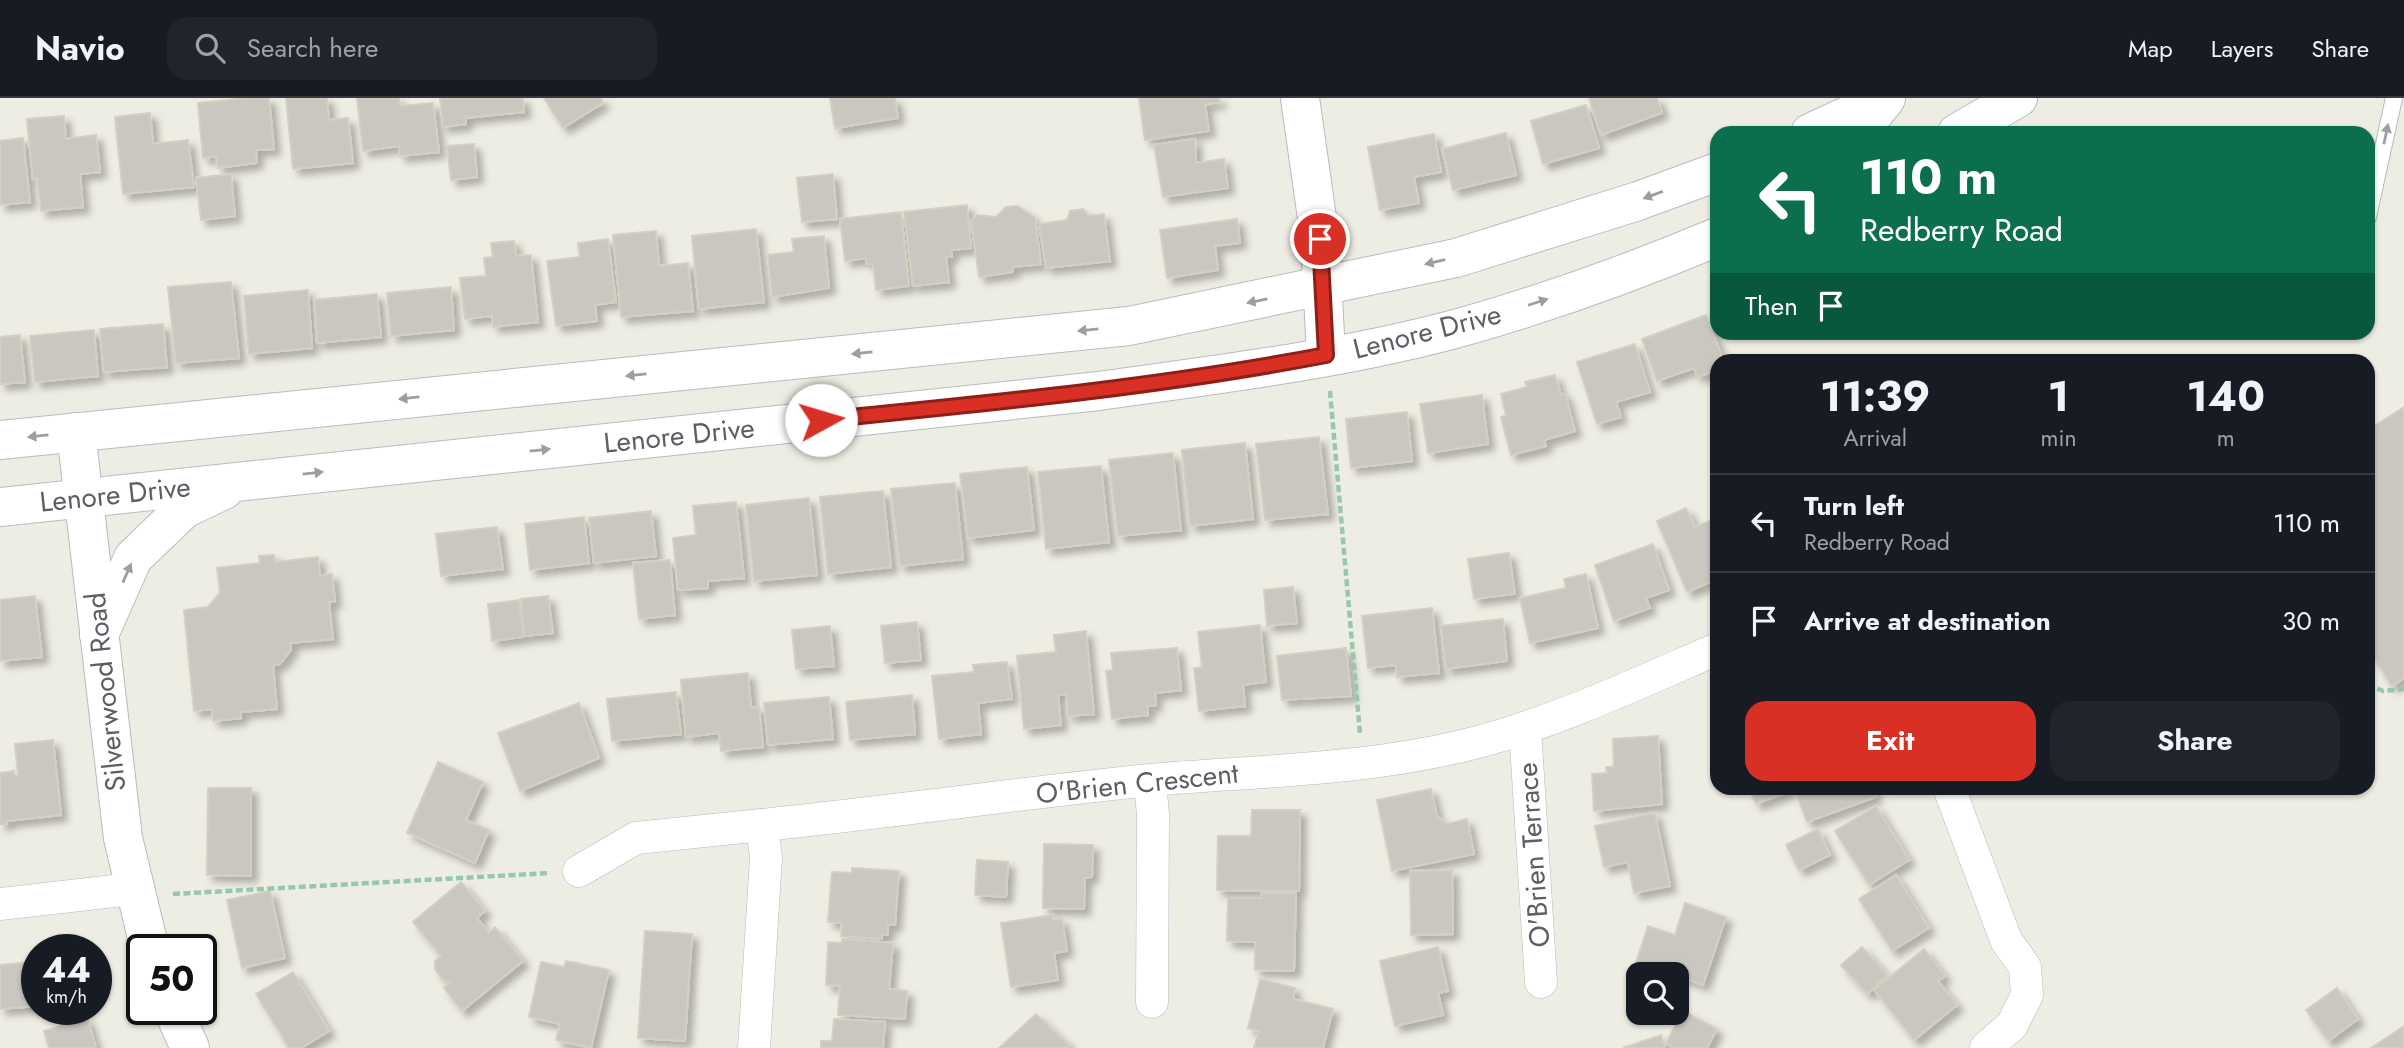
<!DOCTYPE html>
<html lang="en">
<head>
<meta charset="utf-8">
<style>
	:root { --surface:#171b24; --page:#20242c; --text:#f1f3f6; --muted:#9ea1a6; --line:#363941; --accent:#d93025 }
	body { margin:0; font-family:Jost,sans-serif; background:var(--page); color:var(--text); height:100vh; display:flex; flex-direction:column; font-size:26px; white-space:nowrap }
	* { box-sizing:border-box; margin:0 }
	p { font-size:23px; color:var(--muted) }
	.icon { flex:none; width:38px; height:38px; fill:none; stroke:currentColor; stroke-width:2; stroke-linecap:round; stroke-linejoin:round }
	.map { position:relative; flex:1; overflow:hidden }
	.panel { position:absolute; left:1710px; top:256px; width:665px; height:441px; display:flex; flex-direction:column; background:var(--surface); border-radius:21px; box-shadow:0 2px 5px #0004 }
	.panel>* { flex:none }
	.hud { position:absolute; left:1710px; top:28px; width:665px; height:214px; border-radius:21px; box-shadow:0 2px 5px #0004; background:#0b6e4f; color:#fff; overflow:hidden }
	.fabs { position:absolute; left:1626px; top:864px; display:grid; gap:14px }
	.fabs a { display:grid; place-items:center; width:63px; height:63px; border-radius:14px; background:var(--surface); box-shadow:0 2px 5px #0004; font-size:35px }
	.speed { position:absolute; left:21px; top:836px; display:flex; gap:14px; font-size:35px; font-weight:700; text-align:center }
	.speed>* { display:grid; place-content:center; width:91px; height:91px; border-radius:50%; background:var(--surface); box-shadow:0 2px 5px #0004; line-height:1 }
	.speed small { font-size:18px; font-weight:400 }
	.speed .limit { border:4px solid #111; border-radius:10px; background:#fff; color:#111 }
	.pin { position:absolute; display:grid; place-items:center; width:60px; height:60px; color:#fff; margin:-30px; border:4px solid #fff; border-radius:50%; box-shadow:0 2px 7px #0007 }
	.me { position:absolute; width:77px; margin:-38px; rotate:84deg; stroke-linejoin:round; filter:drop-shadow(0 0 5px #0008) }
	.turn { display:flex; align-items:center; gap:24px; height:147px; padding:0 35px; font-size:32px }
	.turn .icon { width:91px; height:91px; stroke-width:2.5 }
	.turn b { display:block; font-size:49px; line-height:60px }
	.then { display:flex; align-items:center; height:66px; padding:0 35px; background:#0003; gap:14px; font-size:26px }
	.eta { display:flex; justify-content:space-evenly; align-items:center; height:119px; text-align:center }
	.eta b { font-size:42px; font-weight:700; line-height:49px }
	.action { display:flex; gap:14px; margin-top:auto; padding:14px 35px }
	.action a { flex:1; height:80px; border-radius:21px; background:var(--accent); color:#fff; font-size:28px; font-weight:700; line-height:80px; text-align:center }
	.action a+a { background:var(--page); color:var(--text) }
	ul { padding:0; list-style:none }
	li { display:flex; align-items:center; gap:21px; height:98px; padding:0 35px; border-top:2px solid var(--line) }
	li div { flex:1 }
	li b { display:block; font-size:26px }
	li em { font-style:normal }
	header { display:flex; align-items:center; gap:42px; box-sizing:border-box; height:98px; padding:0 35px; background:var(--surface); border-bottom:2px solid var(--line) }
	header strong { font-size:33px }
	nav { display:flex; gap:38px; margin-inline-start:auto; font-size:24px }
	.search { width:490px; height:63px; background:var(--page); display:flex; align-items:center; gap:18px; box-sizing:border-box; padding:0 24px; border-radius:21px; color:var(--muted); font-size:26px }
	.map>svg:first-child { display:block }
</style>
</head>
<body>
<header>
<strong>Navio</strong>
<div class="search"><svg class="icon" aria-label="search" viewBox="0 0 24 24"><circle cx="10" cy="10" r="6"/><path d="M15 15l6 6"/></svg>Search here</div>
<nav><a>Map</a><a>Layers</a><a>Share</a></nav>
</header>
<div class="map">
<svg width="2404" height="950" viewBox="0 0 2404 950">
	<defs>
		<filter id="shadow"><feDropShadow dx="6" dy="6" stdDeviation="3.5" flood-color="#0004"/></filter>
	</defs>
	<rect width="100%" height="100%" fill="#eeede3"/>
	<!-- building -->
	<g fill="#c9c7c0" stroke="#d3d0c1" stroke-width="2" filter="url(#shadow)">
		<polygon points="249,0 269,0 274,51 256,52 257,65 218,70 216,58 203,60 198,5"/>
		<polygon points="286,0 327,0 329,22 348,20 353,65 293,71"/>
		<polygon points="357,0 399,0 400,8 433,5 439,54 400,58 399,48 363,53"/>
		<polygon points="440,0 523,0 524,14 466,20 466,26 443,29"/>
		<polygon points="544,0 600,0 603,5 563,30"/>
		<polygon points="830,0 895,0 898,20 835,30"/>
		<polygon points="1139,0 1219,0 1220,4 1205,6 1209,33 1145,42"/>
		<polygon points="1589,0 1657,0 1662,15 1601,37"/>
		<polygon points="1586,7 1599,50 1543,66 1531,23"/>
		<polygon points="150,15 153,46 188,42 194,89 123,96 115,19"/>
		<polygon points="64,18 66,41 96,37 100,74 80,76 83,109 41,113 37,80 33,81 27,21"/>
		<polygon points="1506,35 1516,77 1453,92 1442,51"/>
		<polygon points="1434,36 1441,74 1414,79 1419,105 1380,112 1368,49"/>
		<polygon points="23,40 30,104 0,107 0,43"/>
		<polygon points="1195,41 1196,65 1224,61 1228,90 1163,99 1154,47"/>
		<polygon points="474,46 477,79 451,82 447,48"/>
		<polygon points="231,76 235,118 201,122 196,80"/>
		<polygon points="833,76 837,121 802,124 797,80"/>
		<polygon points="967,107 971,150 951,152 952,159 946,159 949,184 913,188 904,114"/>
		<polygon points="1018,108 1035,120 1041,166 1013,169 1013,174 979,179 971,123 977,117 996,119 1006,109"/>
		<polygon points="1083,111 1089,118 1104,116 1110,163 1046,170 1039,126 1067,122 1070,113"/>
		<polygon points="901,114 909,188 876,192 873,166 867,166 866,160 845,163 840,121"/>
		<polygon points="1237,121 1240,145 1215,148 1218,172 1167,180 1160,132"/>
		<polygon points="756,131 764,204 699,211 692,138"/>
		<polygon points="656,133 659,168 688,165 693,213 621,219 613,137"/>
		<polygon points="824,138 829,190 772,199 768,157 794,154 792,141"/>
		<polygon points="608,141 616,204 595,207 597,223 556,228 547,163 580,159 578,145"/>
		<polygon points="514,143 516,158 531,157 538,224 493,229 492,218 465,221 460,180 486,178 484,160 493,159 491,145"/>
		<polygon points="231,184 239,260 176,265 168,189"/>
		<polygon points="451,189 454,232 391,238 387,195"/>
		<polygon points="308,192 312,250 249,256 244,198"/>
		<polygon points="377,196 381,239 317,245 314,202"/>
		<polygon points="1706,217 1722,259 1717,261 1717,272 1697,279 1694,270 1657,283 1642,241"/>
		<polygon points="163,226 167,269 104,274 100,231"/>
		<polygon points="94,232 98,278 35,284 30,238"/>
		<polygon points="20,237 25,284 0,286 0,239"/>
		<polygon points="1635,246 1650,294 1616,304 1621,319 1597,326 1577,264"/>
		<polygon points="1555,277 1561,297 1565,296 1575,333 1544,342 1546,348 1511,357 1501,319 1506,317 1501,296 1527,289 1525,284"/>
		<polygon points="1482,297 1488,346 1428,355 1420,306"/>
		<polygon points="2404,309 2404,580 2392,588 2368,551 2368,332"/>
		<polygon points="1407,314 1412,363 1351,370 1346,321"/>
		<polygon points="1319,339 1328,416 1265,422 1256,346"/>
		<polygon points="1245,345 1253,421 1190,428 1182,352"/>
		<polygon points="1173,355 1181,432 1118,438 1109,362"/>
		<polygon points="1101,368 1109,444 1046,451 1038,374"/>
		<polygon points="1027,369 1034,432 968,440 960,376"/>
		<polygon points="955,385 963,461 900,468 891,391"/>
		<polygon points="883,393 891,469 828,476 820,399"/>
		<polygon points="809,400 817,477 754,483 746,407"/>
		<polygon points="736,404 744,480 708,483 708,490 678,492 673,440 696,437 693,408"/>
		<polygon points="1686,410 1695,429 1717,420 1717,481 1687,494 1657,423"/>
		<polygon points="651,413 656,458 594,465 589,420"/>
		<polygon points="584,419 589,465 530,472 525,426"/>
		<polygon points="497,429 503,471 441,478 436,436"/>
		<polygon points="1653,446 1669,492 1646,500 1650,510 1614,523 1595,467"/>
		<polygon points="1509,455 1515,496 1474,501 1468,461"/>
		<polygon points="274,457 275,464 318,459 320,478 332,476 335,504 329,504 333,541 291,545 291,552 280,566 273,567 277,611 241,614 241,620 213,623 212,611 194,613 184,512 208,509 220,495 217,470 260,465 259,458"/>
		<polygon points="670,462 675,517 639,521 633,465"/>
		<polygon points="1586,476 1598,530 1530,545 1520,500 1566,490 1564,481"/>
		<polygon points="1293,489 1297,525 1267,528 1264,492"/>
		<polygon points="35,498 42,559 0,563 0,502"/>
		<polygon points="548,498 553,535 525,538 521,501"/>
		<polygon points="519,502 523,539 492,543 488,506"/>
		<polygon points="1432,510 1439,575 1397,579 1396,567 1368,570 1362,518"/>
		<polygon points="1503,521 1507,563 1446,571 1441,528"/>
		<polygon points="917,524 921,562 885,565 881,528"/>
		<polygon points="1260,527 1266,584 1243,587 1245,608 1199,613 1194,570 1202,569 1198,534"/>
		<polygon points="830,528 834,568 796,571 792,532"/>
		<polygon points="1086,533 1094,616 1068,618 1066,596 1058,597 1061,627 1024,631 1017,558 1056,554 1054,537"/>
		<polygon points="1177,550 1181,592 1155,595 1156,607 1147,608 1148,617 1112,621 1106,573 1113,572 1111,555"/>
		<polygon points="1346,550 1351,598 1282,602 1277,558"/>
		<polygon points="1007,564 1012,601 978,605 981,636 939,641 932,578 974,574 973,567"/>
		<polygon points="748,575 751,610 759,609 763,649 721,653 719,635 686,639 681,582"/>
		<polygon points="676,594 681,636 612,643 607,601"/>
		<polygon points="912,597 915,636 850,642 846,604"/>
		<polygon points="829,599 833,641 768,647 764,605"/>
		<polygon points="579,605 599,660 520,693 498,635"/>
		<polygon points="1658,638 1662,706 1594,713 1592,676 1607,675 1606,669 1614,669 1613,641"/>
		<polygon points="53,642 61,717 7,723 7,726 0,726 0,675 14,673 14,677 18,677 15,646"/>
		<polygon points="438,664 483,684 466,722 489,732 475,765 407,735"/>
		<polygon points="208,690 251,690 251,778 207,777"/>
		<polygon points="1749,690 1788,690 1790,693 1756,706"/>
		<polygon points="1794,690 1872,690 1876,699 1807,724"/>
		<polygon points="1431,691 1437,718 1447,726 1467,721 1474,756 1392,773 1377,702"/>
		<polygon points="1876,708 1909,762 1869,787 1835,733"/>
		<polygon points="1252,712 1300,712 1299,793 1217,792 1218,738 1251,738"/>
		<polygon points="1655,715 1670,788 1634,795 1628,764 1604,769 1595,728"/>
		<polygon points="1818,731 1830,757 1799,772 1786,747"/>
		<polygon points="1044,746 1093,747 1092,779 1085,780 1084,811 1043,810"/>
		<polygon points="977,762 1008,764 1006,799 975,797"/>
		<polygon points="852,770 899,773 895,827 888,827 888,837 882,837 882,841 841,838 842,825 828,824 832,774 852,775"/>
		<polygon points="1452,772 1453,836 1411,837 1410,773"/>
		<polygon points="1896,777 1929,830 1892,853 1859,801"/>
		<polygon points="461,784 485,813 477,820 489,835 495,829 523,863 462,913 444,890 451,884 443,882 435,871 435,863 441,858 413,824"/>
		<polygon points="270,793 285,860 242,870 227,802"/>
		<polygon points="1261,795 1296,795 1294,873 1255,872 1255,844 1227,843 1228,800 1261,800"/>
		<polygon points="1685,805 1726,819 1703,887 1676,877 1635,868 1648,828 1675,837"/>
		<polygon points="1053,817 1053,822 1062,821 1067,853 1054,855 1058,882 1011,889 1001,825"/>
		<polygon points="645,833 692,836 685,943 638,940"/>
		<polygon points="842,841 893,845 889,891 907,893 905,921 838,917 840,888 826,887 828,844 842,845"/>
		<polygon points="1438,849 1448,893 1438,895 1443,917 1395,928 1380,863"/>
		<polygon points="1862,849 1887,877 1867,896 1841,867"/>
		<polygon points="1924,851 1945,878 1938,883 1957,907 1914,942 1874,892"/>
		<polygon points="32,856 37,856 37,908 0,911 0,867 32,864"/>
		<polygon points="566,863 609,872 591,950 556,942 560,926 529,919 541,864 564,869"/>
		<polygon points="293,874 329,933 301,950 289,950 256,896"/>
		<polygon points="1260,881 1295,890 1293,901 1333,911 1323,950 1254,950 1259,933 1248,930"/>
		<polygon points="2337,890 2358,921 2328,943 2306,912"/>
		<polygon points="1683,913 1717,931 1707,950 1675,950 1666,945"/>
		<polygon points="1036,916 1069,947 1066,950 999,950"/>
		<polygon points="87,920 96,950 49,950 44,933"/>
		<polygon points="834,921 885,924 883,950 821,950 821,943 832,943"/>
		<polygon points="2404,928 2404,950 2371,950"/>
		<polygon points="1661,937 1665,950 1623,950"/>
	</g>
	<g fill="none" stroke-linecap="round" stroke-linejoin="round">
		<!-- service casing -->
		<g stroke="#b8bac0" stroke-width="18">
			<g id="service">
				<polyline points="1872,35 1895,7"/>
				<polyline points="2368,119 2394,0"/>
			</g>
		</g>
		<!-- minor casing -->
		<g stroke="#b8bac0" stroke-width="33">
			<g id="minor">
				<polyline points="1525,630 1541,884"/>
				<polyline points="1150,683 1153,717 1152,904"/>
				<polyline points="1949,690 2006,842 2025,869 2027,897 2012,927 1986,950"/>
				<polyline points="579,773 636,740 762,727"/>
				<polyline points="0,806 132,791"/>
				<path d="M754,950L766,760L762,727C891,714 1021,695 1150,682C1256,673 1367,672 1470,646C1556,624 1636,586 1717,551"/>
			</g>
		</g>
		<!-- tertiary casing -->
		<g stroke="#b8bac0" stroke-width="40">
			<g id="tertiary">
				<polyline points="1300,0 1320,141 1326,257"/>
				<polyline points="76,334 123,740 150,852"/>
				<polyline points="173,912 190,950"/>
			</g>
		</g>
		<!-- secondary casing -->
		<g stroke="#b8bbc2" stroke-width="40">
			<g id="secondary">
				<polyline points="1810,35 1886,0"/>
				<polyline points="1957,35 2018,0"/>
				<polyline points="0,342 1129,228 1456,160 1638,103 1717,74"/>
				<path d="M0,409L1099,293C1221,276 1347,261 1466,228C1550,204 1636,173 1717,139"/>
				<polyline points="99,537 133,460 184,411 224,392"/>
			</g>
		</g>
		<!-- path -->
		<g stroke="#97c8ab" stroke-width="4.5" stroke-dasharray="7 3.5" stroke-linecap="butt">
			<polyline points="1330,293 1360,636"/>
			<polyline points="2368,586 2383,593 2404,591"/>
			<polyline points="173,796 550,775"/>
		</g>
		<!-- service -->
		<use href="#service" stroke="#fff" stroke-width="16"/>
		<!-- minor -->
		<use href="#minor" stroke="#fff" stroke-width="32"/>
		<!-- tertiary -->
		<use href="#tertiary" stroke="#fff" stroke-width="38"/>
		<!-- secondary -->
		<use href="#secondary" stroke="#fff" stroke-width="38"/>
	</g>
	<!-- one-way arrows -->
	<defs><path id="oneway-solid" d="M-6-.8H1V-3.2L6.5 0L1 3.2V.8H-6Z" transform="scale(1.75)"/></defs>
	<g fill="#9d9ea2">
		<use href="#oneway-solid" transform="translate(2386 36) rotate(-78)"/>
		<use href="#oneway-solid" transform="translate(1653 97) rotate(160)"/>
		<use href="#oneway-solid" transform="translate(1435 164) rotate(167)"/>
		<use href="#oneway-solid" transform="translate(1257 203) rotate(169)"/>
		<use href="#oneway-solid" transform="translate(1538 204) rotate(-18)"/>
		<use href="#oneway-solid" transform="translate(1088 232) rotate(174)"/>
		<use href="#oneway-solid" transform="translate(862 255) rotate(174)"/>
		<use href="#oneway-solid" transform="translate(636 277) rotate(174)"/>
		<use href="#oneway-solid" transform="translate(409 300) rotate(174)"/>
		<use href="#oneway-solid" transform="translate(38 338) rotate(174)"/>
		<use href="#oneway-solid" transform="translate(540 352) rotate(-6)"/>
		<use href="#oneway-solid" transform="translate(313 375) rotate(-6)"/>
		<use href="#oneway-solid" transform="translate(127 475) rotate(-66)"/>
	</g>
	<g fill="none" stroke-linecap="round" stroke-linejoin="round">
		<!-- route casing -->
		<g stroke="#8d1f18" stroke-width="18">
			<path id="route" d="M821,322C990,305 1159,289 1326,257L1320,141"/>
		</g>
		<!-- route -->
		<use href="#route" stroke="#d93025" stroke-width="12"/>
	</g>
	<g text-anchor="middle" stroke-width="5" stroke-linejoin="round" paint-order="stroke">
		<!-- street labels -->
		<g font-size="28" fill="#5b5e64" stroke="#fff">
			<text transform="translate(1427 233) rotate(-14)" y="10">Lenore Drive</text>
			<text transform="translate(679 337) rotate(-6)" y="10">Lenore Drive</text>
			<text transform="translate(115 396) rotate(-6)" y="10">Lenore Drive</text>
			<text transform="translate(105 594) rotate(-96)" y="10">Silverwood Road</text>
			<text transform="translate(1137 685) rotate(-6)" y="10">O'Brien Crescent</text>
			<text transform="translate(1533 757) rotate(-94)" y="10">O'Brien Terrace</text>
		</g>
	</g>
</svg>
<div class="fabs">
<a><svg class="icon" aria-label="search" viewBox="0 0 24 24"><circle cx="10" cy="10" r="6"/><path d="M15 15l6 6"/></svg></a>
</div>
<div class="speed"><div>44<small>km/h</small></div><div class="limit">50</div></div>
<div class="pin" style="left:1320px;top:141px;background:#d93025"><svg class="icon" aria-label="arrive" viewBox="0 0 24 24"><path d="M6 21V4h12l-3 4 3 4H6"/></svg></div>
<svg class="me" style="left:821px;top:322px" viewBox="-20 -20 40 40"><circle r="19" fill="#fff"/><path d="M0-13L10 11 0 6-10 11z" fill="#d93025"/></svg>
<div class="hud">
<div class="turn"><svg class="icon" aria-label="left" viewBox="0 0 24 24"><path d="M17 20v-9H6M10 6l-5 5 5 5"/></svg><div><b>110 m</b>Redberry Road</div></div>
<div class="then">Then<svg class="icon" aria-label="arrive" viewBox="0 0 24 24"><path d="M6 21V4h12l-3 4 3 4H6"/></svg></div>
</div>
<section class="panel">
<div class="eta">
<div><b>11:39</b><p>Arrival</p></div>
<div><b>1</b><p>min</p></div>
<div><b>140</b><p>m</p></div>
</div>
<ul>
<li><svg class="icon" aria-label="left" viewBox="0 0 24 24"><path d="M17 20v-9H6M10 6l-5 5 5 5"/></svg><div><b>Turn left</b><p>Redberry Road</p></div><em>110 m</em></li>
<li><svg class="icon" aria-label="arrive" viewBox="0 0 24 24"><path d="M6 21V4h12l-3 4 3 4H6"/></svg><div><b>Arrive at destination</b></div><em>30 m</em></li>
</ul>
<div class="action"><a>Exit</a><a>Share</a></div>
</section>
</div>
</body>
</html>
